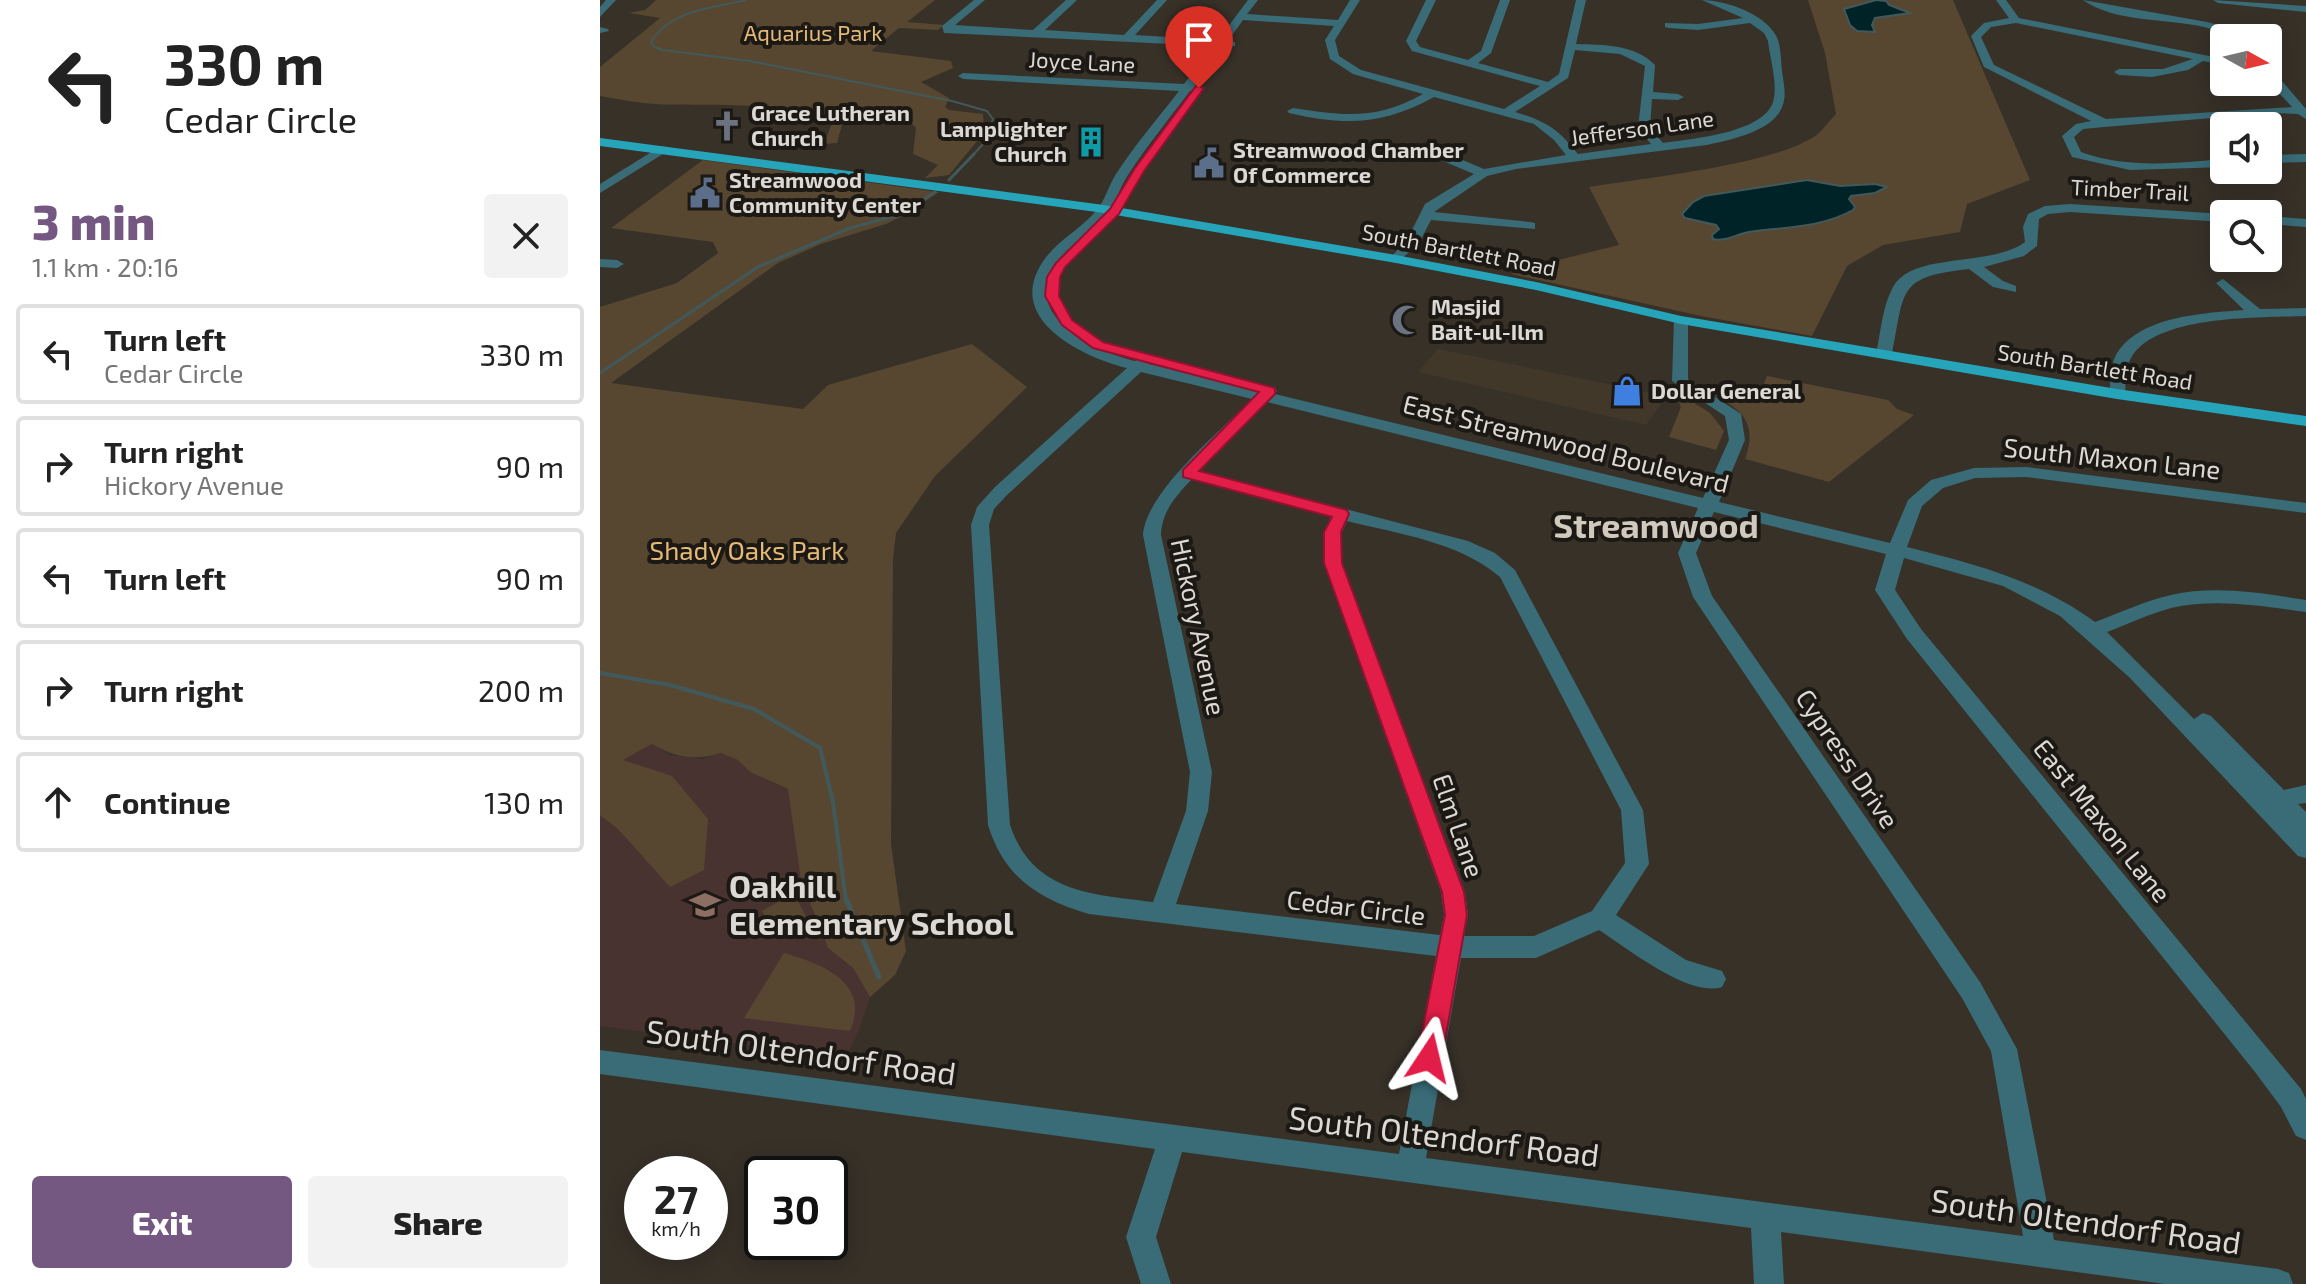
<!DOCTYPE html>
<html lang="en">
<head>
<meta charset="utf-8">
<style>
	:root { --surface:#fff; --page:#f2f2f2; --text:#222; --muted:#767676; --line:#e0e0e0; --accent:#755881 }
	body { margin:0; font-family:"Exo 2",sans-serif; background:var(--page); color:var(--text); height:100vh; display:flex; flex-direction:column; font-size:30px; white-space:nowrap }
	* { box-sizing:border-box; margin:0 }
	p { font-size:26px; color:var(--muted) }
	.icon { flex:none; width:44px; height:44px; fill:none; stroke:currentColor; stroke-width:2; stroke-linecap:round; stroke-linejoin:round }
	.map { position:relative; flex:1; overflow:hidden }
	.details { display:flex; flex-direction:column; background:var(--surface); width:600px }
	.details>* { flex:none }
	.guide { background:#fff; color:var(--text); overflow:hidden }
	.needle { width:52px; rotate:98deg }
	.controls { position:absolute; left:1610px; top:24px; display:grid; gap:16px }
	.controls a { display:grid; place-items:center; width:72px; height:72px; border-radius:8px; background:var(--surface); box-shadow:0 4px 20px #0003; font-size:40px }
	.speed { position:absolute; left:24px; top:1156px; display:flex; gap:16px; font-size:40px; font-weight:700; text-align:center }
	.speed>* { display:grid; place-content:center; width:104px; height:104px; border-radius:50%; background:var(--surface); box-shadow:0 4px 20px #0003; line-height:1 }
	.speed small { font-size:20px; font-weight:400 }
	.speed .limit { border:4px solid #111; border-radius:12px; background:#fff; color:#111 }
	.pin { position:absolute; display:grid; place-items:center; width:68px; height:68px; color:#fff; margin:-82px -34px; border-radius:50% 50% 50% 0; rotate:-45deg; box-shadow:0 0 8px #0007 }
	.pin .icon { rotate:45deg }
	.me { position:absolute; width:88px; margin:-44px; rotate:10deg; stroke-linejoin:round; filter:drop-shadow(0 0 6px #0008) }
	.turn { display:flex; align-items:center; gap:28px; height:168px; padding:0 32px; font-size:36px }
	.turn .icon { width:104px; height:104px; stroke-width:2.5 }
	.turn b { display:block; font-size:56px; line-height:68px }
	.round { display:grid; place-items:center; flex:none; width:84px; height:84px; border-radius:8px; background:var(--page) }
	.summary { display:flex; align-items:center; justify-content:space-between; height:136px; padding:0 32px }
	h1 { font-size:48px; font-weight:800; line-height:60px; color:var(--accent) }
	.primary-button { display:flex; gap:16px; margin-top:auto; padding:16px 32px }
	.primary-button a { flex:1; height:92px; border-radius:8px; background:var(--accent); color:#fff; font-size:32px; font-weight:800; line-height:92px; text-align:center }
	.primary-button a+a { background:var(--page); color:var(--text) }
	ul { padding:0; list-style:none }
	li { display:flex; align-items:center; gap:24px; height:100px; margin:0 16px 12px; padding:0 16px; border:4px solid var(--line); border-radius:8px }
	li div { flex:1 }
	li b { display:block; font-size:30px }
	li em { font-style:normal }
	main { display:flex; flex:1; min-height:0 }
	.map>svg:first-child { display:block }
</style>
</head>
<body>
<main>
<section class="details">
<div class="guide">
<div class="turn"><svg class="icon" aria-label="left" viewBox="0 0 24 24"><path d="M17 20v-9H6M10 6l-5 5 5 5"/></svg><div><b>330 m</b>Cedar Circle</div></div>
</div>
<div class="summary"><div><h1>3 min</h1><p>1.1 km · 20:16</p></div><a class="round"><svg class="icon" aria-label="close" viewBox="0 0 24 24"><path d="M6 6l12 12M18 6L6 18"/></svg></a></div>
<ul>
<li><svg class="icon" aria-label="left" viewBox="0 0 24 24"><path d="M17 20v-9H6M10 6l-5 5 5 5"/></svg><div><b>Turn left</b><p>Cedar Circle</p></div><em>330 m</em></li>
<li><svg class="icon" aria-label="right" viewBox="0 0 24 24"><path d="M7 20v-9h11M14 6l5 5-5 5"/></svg><div><b>Turn right</b><p>Hickory Avenue</p></div><em>90 m</em></li>
<li><svg class="icon" aria-label="left" viewBox="0 0 24 24"><path d="M17 20v-9H6M10 6l-5 5 5 5"/></svg><div><b>Turn left</b></div><em>90 m</em></li>
<li><svg class="icon" aria-label="right" viewBox="0 0 24 24"><path d="M7 20v-9h11M14 6l5 5-5 5"/></svg><div><b>Turn right</b></div><em>200 m</em></li>
<li><svg class="icon" aria-label="ahead" viewBox="0 0 24 24"><path d="M12 20V5M6 11l6-6 6 6"/></svg><div><b>Continue</b></div><em>130 m</em></li>
</ul>
<div class="primary-button"><a>Exit</a><a>Share</a></div>
</section>
<div class="map">
<svg width="1706" height="1284" viewBox="0 0 1706 1284">
	<rect width="100%" height="100%" fill="#373128"/>
	<!-- built -->
	<polygon fill="#42382a" points="838,349 1067,396 1046,425 818,372"/>
	<!-- education -->
	<polygon fill="#483330" points="52,744 70,755 102,759 129,751 150,772 189,790 228,948 253,968 270,997 258,1032 245,1058 0,1026 0,773"/>
	<!-- green -->
	<g fill="#574730">
		<path d="M56,0H335L307,22L344,25L338,30L299,28L271,51L351,61L353,68L321,82L349,98L345,107L349,110L383,114L384,127L378,140L349,175L325,178L338,165L313,154L316,128L305,116L275,112L266,106C258,110 249,108 242,111L245,114L237,143L224,144L232,123C204,99 95,107 55,104C37,103 18,99 0,96V67L60,18L29,13L45,10Z"/>
		<path d="M1208,0H1353L1430,180L1367,204L1360,232L1283,245L1247,266L1212,336L1101,316L911,274L922,269L1019,245L989,187C1042,178 1182,164 1219,133C1225,127 1230,120 1236,114L1225,53Z"/>
		<path d="M103,160L339,192L308,213L286,224L221,244L178,263L11,383L203,409L228,385L372,344L427,387L335,476L296,533L293,559L291,844L306,951L295,975L270,997L253,968L228,948L201,880L188,789L150,772L138,760L121,753C95,761 76,758 52,744L23,760L72,776L108,819L104,870L70,887L18,829L0,815V307L77,283L118,253L113,242L11,228Z"/>
		<path d="M1167,376L1288,400L1297,409L1314,415L1229,482L1145,459C1162,413 1129,404 1094,384L1159,396Z"/>
		<polygon points="1083,396 1110,413 1124,431 1116,450 1069,437 1081,407 1077,397"/>
		<polygon points="194,893 207,919 176,938 162,911"/>
		<path d="M184,953C222,964 271,982 250,1031L144,1018Z"/>
	</g>
	<!-- water -->
	<g fill="#002328" stroke="#42595b" stroke-width="2">
		<polygon points="1276,0 1286,1 1289,5 1310,13 1275,18 1272,25 1275,32 1257,31 1250,25 1244,9"/>
		<path d="M1207,180L1240,186L1275,184L1287,187L1275,193L1251,196L1249,199L1255,207L1253,210C1221,228 1184,227 1149,232C1137,234 1125,242 1113,239L1112,235L1119,229L1116,225L1085,218L1082,214L1093,202L1104,196Z"/>
	</g>
	<g fill="none" stroke-linecap="round" stroke-linejoin="round">
		<!-- stream-far3 -->
		<path stroke="#42595b" stroke-width="2" d="M146,0C113,8 70,10 51,42L54,47L63,50L150,61L352,101L387,111L393,119L385,142L372,156"/>
		<!-- stream-far2 -->
		<g stroke="#42595b" stroke-width="3">
			<polyline points="349,180 374,154"/>
			<polyline points="0,373 158,267 250,228 302,214 335,192"/>
		</g>
		<!-- stream-far1 -->
		<polyline stroke="#42595b" stroke-width="4" points="0,673 70,685 154,709 220,748 233,802 246,901"/>
		<!-- stream -->
		<polyline stroke="#42595b" stroke-width="5" points="246,899 279,977"/>
		<!-- minor -->
		<g fill="#396c77" fill-rule="evenodd">
			<polygon points="6,0 16,0 0,17 0,7"/>
			<path d="M374,0H385L355,25L433,30L466,0H477L445,30L524,35L557,0H567L535,35L618,40L648,0H658L647,14L738,20L750,0H760L735,40L739,56L761,70L904,109L940,86L812,51L806,41L826,0H836L816,41L820,47L868,60L881,51L900,0H910L891,53L878,63L948,82L959,74L976,0H986L976,44C1004,45 1034,44 1055,65L1053,92L1078,94L1084,97L1078,100L1052,99L1050,128L1063,143C1090,139 1169,133 1174,98C1177,81 1170,58 1168,41L1164,33L1150,23L1098,30L1069,28L1065,27V23L1098,24L1143,18L1102,0C1127,0 1170,16 1178,40C1181,50 1181,61 1182,71C1184,86 1188,99 1179,113C1165,133 1129,140 1107,145L916,169L887,176L834,212L930,222L935,223V229L831,220L818,245L796,263L789,259L807,240L825,204L874,174L843,161L842,145H850L853,156L884,169L966,155L954,140L934,124L834,97C783,125 745,126 689,113L687,111L693,108C745,116 776,120 823,94L753,74L730,59L725,40L734,26L643,20L628,41L635,42V46L623,47L595,85L599,86V90L590,91C569,119 547,146 528,175C520,187 516,202 507,213C493,233 468,244 455,265C421,318 496,351 535,361L545,355L553,360L549,364L660,391L669,386L677,391L675,394L1103,498L1129,440L1125,416L1072,381L1074,320L1081,316L1088,320V379L1141,414L1145,440L1119,502L1290,543L1308,500L1331,480L1374,468L1426,467L1706,503V513L1426,477L1375,478L1343,488L1322,506L1307,547C1375,564 1437,580 1495,622C1520,613 1544,601 1571,595C1615,585 1661,593 1706,600V612C1662,606 1615,598 1571,608C1549,614 1528,624 1507,632L1594,719L1603,713L1611,716L1684,790L1706,785V803L1698,804L1706,812V858L1698,856L1530,678L1460,616L1403,586L1304,558L1295,590L1321,629L1701,1089L1706,1099V1140L1696,1136L1681,1107L1655,1072L1307,639L1275,590L1286,554L1114,512L1096,553L1112,596L1380,982L1417,1049L1454,1240L1678,1269L1689,1273L1693,1284H1565L1181,1232L1184,1284H1154L1151,1228L582,1152L556,1237L571,1284H541L526,1237L555,1149L0,1074V1050L799,1154L836,956L489,914C438,899 404,877 388,825L371,525L377,507L395,487L527,368C483,357 405,320 442,263C456,240 483,229 499,207C506,197 509,185 516,174C535,145 558,118 579,91L363,79L358,76L363,73L584,84L613,46L344,33L342,26ZM975,50L1020,54L1045,66L1038,128L1051,144L978,154C958,129 946,121 915,112L968,78ZM541,372L652,399C621,431 546,491 543,535L590,772L586,811L553,902C492,894 433,893 410,825L389,525L394,509L407,495ZM667,402L1098,508L1078,553L1093,597L1362,998L1391,1051L1423,1236L826,1158L861,958H936L999,930C1027,948 1089,998 1122,987L1126,979L1122,971L1086,960L1016,915L1049,864L1043,810L915,570L895,553L868,541L600,471ZM592,479L731,516L724,532V563L841,892L844,915L840,935L576,904L608,811L612,772L561,535C562,511 576,496 592,479ZM747,521C799,534 859,542 900,577L1021,810L1025,863L992,911L934,936H864L868,915L865,892L742,563V532Z"/>
			<path d="M1396,0H1406L1419,18L1624,59V65L1603,61L1588,70L1552,77L1519,75L1514,72L1519,69H1563L1593,59L1416,23L1391,27L1381,37L1394,65L1506,119L1692,107L1668,81V74L1681,80L1706,109V119L1698,114L1672,113L1504,127L1483,129L1474,137L1481,152C1528,169 1576,163 1624,159V167L1530,170L1472,157L1462,136L1476,124L1491,121L1384,67L1371,36L1384,23L1409,18Z"/>
			<path d="M1483,0L1607,22L1629,28L1646,38C1631,38 1619,31 1604,27C1566,18 1516,23 1483,0Z"/>
			<polygon points="1613,0 1706,6 1706,12 1618,3"/>
			<polygon points="0,27 8,29 9,31 0,33"/>
			<polygon points="61,146 71,149 0,193 0,184"/>
			<polygon points="1706,154 1706,162 1668,163 1668,155"/>
			<path d="M1470,204L1624,214V222L1470,212L1448,214L1439,219L1437,246L1424,256L1384,267L1403,281L1416,286V292L1393,287L1369,269C1297,277 1305,289 1292,354L1289,357H1279L1276,354C1281,332 1282,307 1293,287C1313,251 1390,268 1425,242L1423,227L1428,214L1445,206Z"/>
			<polygon points="1668,216 1706,219 1706,227 1668,224"/>
			<polygon points="0,259 17,260 24,264 17,268 0,267"/>
			<path d="M1623,279L1660,309L1706,308V316C1662,318 1556,314 1531,358C1525,368 1526,383 1525,394L1523,397H1511L1509,394C1511,382 1510,368 1515,357C1536,316 1604,313 1644,310L1616,283Z"/>
		</g>
		<!-- major -->
		<polygon fill="#26a5ba" fill-rule="evenodd" points="0,138 504,205 796,255 936,282 1081,316 1517,389 1706,416 1706,426 1517,399 1081,324 936,290 796,263 504,213 0,146"/>
	</g>
	<!-- route -->
	<polygon fill="#e11d48" stroke="#92132f" stroke-width="2" points="596,86 604,88 544,171 519,214 465,267 460,277 459,296 472,320 503,342 675,388 675,394 599,471 747,510 749,514 741,532 742,563 864,892 867,915 842,1058 838,1066 829,1069 821,1066 817,1058 845,915 842,892 724,563 724,532 732,517 583,477 583,470 659,392 493,348 462,325 445,296 447,277 456,263 510,209 535,168"/>
	<!-- icons -->
	<defs>
		<g id="church-bare" transform="scale(2.4)"><path d="M-1.2-6h2.4v3.5h3.3v2.4h-3.3V6h-2.4V-.1h-3.3v-2.4h3.3Z" fill="#6b7280" stroke="#1c1915" stroke-width="2.5" paint-order="stroke"/></g>
		<g id="building-bare" transform="scale(2.4)"><path d="M-4-6H4V6H1V3H-1V6H-4ZM-2.5-4.3h1.7v1.8h-1.7ZM.8-4.3h1.7v1.8H.8ZM-2.5-1h1.7V.8h-1.7ZM.8-1h1.7V.8H.8Z" fill="#0f9aa8" stroke="#1c1915" stroke-width="2.5" paint-order="stroke"/></g>
		<g id="civic-bare" transform="scale(2.4)"><path d="M-.6-6.5H3V-4.5H.6V-3L4-1V1h2V6H-6V1h2V-1L-.6-3ZM-1.2 2.5V6h2.4V2.5Z" fill="#5c6f8a" stroke="#1c1915" stroke-width="2.5" paint-order="stroke"/></g>
		<g id="mosque-bare" transform="scale(2.4)"><path d="M3.5-4.9A6 6 0 1 0 3.5 4.9A5 5 0 1 1 3.5-4.9Z" fill="#6b7280" stroke="#1c1915" stroke-width="2.5" paint-order="stroke"/></g>
		<g id="shop-bare" transform="scale(2.4)"><path d="M-5-2.5h2.3a2.7 3.5 0 0 1 5.4 0H5L5.5 6h-11ZM-1.5-2.5h3a1.5 2.3 0 0 0-3 0Z" fill="#3f7fe0" stroke="#1c1915" stroke-width="2.5" paint-order="stroke"/></g>
		<g id="school-bare" transform="scale(2.4)"><path d="M0-5L7-2L0 1L-7-2ZM-4 1L0 2.5L4 1V4Q0 6-4 4Z" fill="#8d6e63" stroke="#1c1915" stroke-width="2.5" paint-order="stroke"/></g>
	</defs>
	<g fill-rule="evenodd">
		<use href="#church-bare" x="127" y="126"/>
		<use href="#building-bare" x="491" y="142"/>
		<use href="#civic-bare" x="609" y="163"/>
		<use href="#civic-bare" x="105" y="193"/>
		<use href="#mosque-bare" x="807" y="320"/>
		<use href="#shop-bare" x="1027" y="391"/>
		<use href="#school-bare" x="105" y="905"/>
	</g>
	<g text-anchor="middle" stroke-width="8" stroke-linejoin="round" paint-order="stroke">
		<!-- far-park labels -->
		<g font-size="22" fill="#e5b978" stroke="#1c1915">
			<text x="213" y="41">Aquarius Park</text>
		</g>
		<!-- far-street labels -->
		<g font-size="22" fill="#dcd8d3" stroke="#1c1915">
			<text transform="translate(482 62) rotate(3)" y="8">Joyce Lane</text>
			<text transform="translate(1042 128) rotate(-8)" y="8">Jefferson Lane</text>
			<text transform="translate(1530 190) rotate(3)" y="8">Timber Trail</text>
			<text transform="translate(859 250) rotate(11)" y="8">South Bartlett Road</text>
			<text transform="translate(1495 367) rotate(9)" y="8">South Bartlett Road</text>
		</g>
		<!-- far-poi labels -->
		<g font-size="22" font-weight="bold" fill="#dcd8d3" stroke="#1c1915" text-anchor="start">
			<text x="151" y="121">Grace Lutheran<tspan x="151" dy="25">Church</tspan></text>
			<text x="467" y="137" text-anchor="end">Lamplighter<tspan x="467" dy="25">Church</tspan></text>
			<text x="633" y="158">Streamwood Chamber<tspan x="633" dy="25">Of Commerce</tspan></text>
			<text x="129" y="188">Streamwood<tspan x="129" dy="25">Community Center</tspan></text>
			<text x="831" y="315">Masjid<tspan x="831" dy="25">Bait-ul-Ilm</tspan></text>
			<text x="1051" y="399">Dollar General</text>
		</g>
		<!-- street labels -->
		<g font-size="26" fill="#dcd8d3" stroke="#1c1915">
			<text transform="translate(966 444) rotate(14)" y="9">East Streamwood Boulevard</text>
			<text transform="translate(1512 459) rotate(6)" y="9">South Maxon Lane</text>
			<text transform="translate(598 627) rotate(78)" y="9">Hickory Avenue</text>
			<text transform="translate(1247 759) rotate(56)" y="9">Cypress Drive</text>
			<text transform="translate(1502 821) rotate(51)" y="9">East Maxon Lane</text>
			<text transform="translate(858 826) rotate(71)" y="9">Elm Lane</text>
			<text transform="translate(756 908) rotate(7)" y="9">Cedar Circle</text>
		</g>
		<!-- park labels -->
		<g font-size="26" fill="#e5b978" stroke="#1c1915">
			<text x="147" y="560">Shady Oaks Park</text>
		</g>
		<!-- near-poi labels -->
		<g font-size="32" font-weight="bold" fill="#dcd8d3" stroke="#1c1915" text-anchor="start">
			<text x="129" y="898">Oakhill<tspan x="129" dy="37">Elementary School</tspan></text>
		</g>
		<!-- near-street labels -->
		<g font-size="32" fill="#dcd8d3" stroke="#1c1915">
			<text transform="translate(201 1053) rotate(8)" y="11">South Oltendorf Road</text>
			<text transform="translate(844 1137) rotate(7)" y="11">South Oltendorf Road</text>
			<text transform="translate(1486 1222) rotate(8)" y="11">South Oltendorf Road</text>
		</g>
		<!-- district labels -->
		<g font-size="34" font-weight="bold" fill="#d0c9be" stroke="#1c1915">
			<text x="1056" y="538">Streamwood</text>
		</g>
	</g>
</svg>
<div class="controls">
<a><svg class="needle" viewBox="-14 -14 28 28"><path d="M0-13l5 13h-10z" fill="#e53935"/><path d="M0 13l5-13h-10z" fill="#767676"/></svg></a>
<a><svg class="icon" aria-label="sound" viewBox="0 0 24 24"><path d="M4 9h4l5-4v14l-5-4H4zM17 9q2 3 0 6"/></svg></a>
<a><svg class="icon" aria-label="search" viewBox="0 0 24 24"><circle cx="10" cy="10" r="6"/><path d="M15 15l6 6"/></svg></a>
</div>
<div class="speed"><div>27<small>km/h</small></div><div class="limit">30</div></div>
<div class="pin" style="left:599px;top:88px;background:#d93025"><svg class="icon" aria-label="arrive" viewBox="0 0 24 24"><path d="M6 21V4h12l-3 4 3 4H6"/></svg></div>
<svg class="me" style="left:829px;top:1058px" viewBox="-20 -20 40 40"><path d="M0-17L14 15 0 8-14 15z" fill="#e11d48" stroke="#fff" stroke-width="4"/></svg>
</div>
</main>
</body>
</html>
